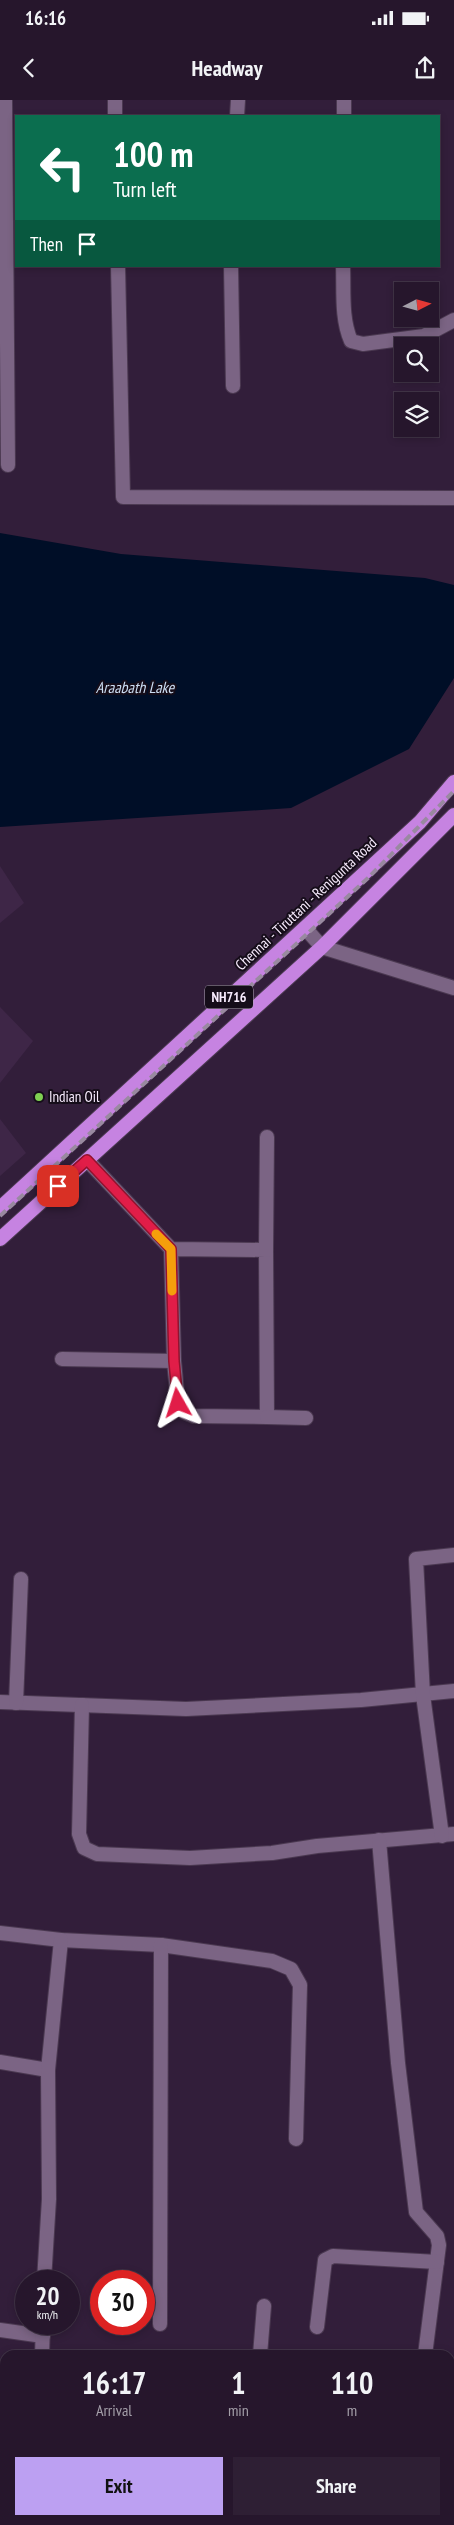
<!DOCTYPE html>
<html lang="en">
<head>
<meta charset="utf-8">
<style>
	:root { --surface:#26162c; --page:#2e1f34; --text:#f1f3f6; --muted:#a49fa9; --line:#423548; --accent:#bca0f2 }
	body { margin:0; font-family:"PT Sans Narrow",sans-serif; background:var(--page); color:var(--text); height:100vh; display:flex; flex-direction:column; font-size:19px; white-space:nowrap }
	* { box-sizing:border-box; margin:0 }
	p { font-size:16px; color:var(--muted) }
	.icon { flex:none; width:28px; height:28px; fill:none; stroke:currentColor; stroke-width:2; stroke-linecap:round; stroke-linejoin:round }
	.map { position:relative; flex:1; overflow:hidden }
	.details { position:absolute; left:0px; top:2250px; width:455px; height:175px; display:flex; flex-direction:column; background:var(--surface); border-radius:15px 15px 0 0; box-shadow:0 2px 8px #0003,0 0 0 1px var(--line) }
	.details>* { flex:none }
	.top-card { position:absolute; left:15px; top:15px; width:425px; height:152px; border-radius:0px; box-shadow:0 2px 8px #0003,0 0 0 1px var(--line); background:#0b6e4f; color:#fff; overflow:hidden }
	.needle { width:32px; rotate:84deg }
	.fabs { position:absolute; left:394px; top:182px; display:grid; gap:10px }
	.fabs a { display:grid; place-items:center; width:45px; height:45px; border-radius:0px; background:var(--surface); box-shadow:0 2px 8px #0003,0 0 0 1px var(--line); font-size:25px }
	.speed { position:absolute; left:15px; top:2170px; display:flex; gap:10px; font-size:25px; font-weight:700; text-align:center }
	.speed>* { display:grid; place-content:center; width:65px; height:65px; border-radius:50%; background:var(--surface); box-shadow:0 2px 8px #0003,0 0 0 1px var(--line); line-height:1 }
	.speed small { font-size:12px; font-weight:400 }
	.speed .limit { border:8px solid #d22; background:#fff; color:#111 }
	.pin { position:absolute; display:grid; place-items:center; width:42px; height:42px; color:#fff; margin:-21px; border-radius:10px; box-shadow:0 2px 8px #0006 }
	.me { position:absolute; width:55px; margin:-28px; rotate:354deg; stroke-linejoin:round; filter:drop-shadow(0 0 4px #0008) }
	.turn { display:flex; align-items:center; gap:18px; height:105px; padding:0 15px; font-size:22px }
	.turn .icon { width:65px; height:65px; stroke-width:2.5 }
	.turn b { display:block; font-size:35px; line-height:42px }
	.then { display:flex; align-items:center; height:48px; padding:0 15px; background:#0003; gap:10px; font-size:19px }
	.eta { display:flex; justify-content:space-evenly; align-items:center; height:85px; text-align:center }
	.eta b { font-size:30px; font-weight:800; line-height:35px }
	.primary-button { display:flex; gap:10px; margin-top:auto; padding:10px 15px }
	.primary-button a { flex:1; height:58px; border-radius:0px; background:var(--accent); color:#111; font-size:20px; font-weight:800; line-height:58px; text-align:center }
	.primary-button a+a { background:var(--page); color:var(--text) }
	.status { display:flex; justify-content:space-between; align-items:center; height:35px; padding:0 25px; background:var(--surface); direction:ltr }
	.status svg { height:14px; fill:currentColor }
	header { display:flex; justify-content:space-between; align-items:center; height:65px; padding:0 15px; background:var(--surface); font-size:22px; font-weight:800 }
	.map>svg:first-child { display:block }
</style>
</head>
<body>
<div class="status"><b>16:16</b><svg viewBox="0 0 49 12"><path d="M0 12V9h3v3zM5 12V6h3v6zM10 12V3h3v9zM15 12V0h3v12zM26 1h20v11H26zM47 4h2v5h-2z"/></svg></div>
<header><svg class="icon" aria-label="back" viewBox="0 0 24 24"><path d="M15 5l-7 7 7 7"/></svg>Headway<svg class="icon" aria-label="share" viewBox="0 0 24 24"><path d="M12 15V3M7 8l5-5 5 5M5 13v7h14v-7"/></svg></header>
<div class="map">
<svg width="454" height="2425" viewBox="0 0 454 2425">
	<rect width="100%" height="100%" fill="#321e3a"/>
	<!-- built -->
	<g fill="#3e2647">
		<polygon points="0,766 24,803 0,823"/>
		<polygon points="0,907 33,941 0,983"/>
		<polygon points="0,1019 26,1053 0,1076"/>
	</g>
	<!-- water -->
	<polygon fill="#000e27" points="0,433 121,454 425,478 454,485 454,578 409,649 291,708 0,727"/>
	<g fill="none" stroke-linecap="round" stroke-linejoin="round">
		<!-- minor casing -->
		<g stroke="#4b3951" stroke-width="16">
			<g id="minor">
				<polyline points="5,0 8,365"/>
				<polyline points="115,0 115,16"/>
				<polyline points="237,16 238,0"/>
				<polyline points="344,16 344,0"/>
				<polyline points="118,166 123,397 454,398"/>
				<polyline points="231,166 233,286"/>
				<path d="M343,166C344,191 341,218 351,241L363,244L424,236L454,220"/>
				<polyline points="87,1060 171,1149 266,1150 267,1317 194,1316 184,1312 178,1303 174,1261 171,1149"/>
				<polyline points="266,1150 267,1037"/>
				<polyline points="62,1259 174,1261"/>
				<polyline points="267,1317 306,1318"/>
				<polyline points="0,1602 186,1609 361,1600 454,1591"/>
				<polyline points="16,1603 21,1479"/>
				<polyline points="82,1605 79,1734 84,1748 97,1754 190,1758 272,1753 317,1746 454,1734"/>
				<polyline points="442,1736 423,1595 416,1459 454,1455"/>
				<polyline points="379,1740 398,1963 416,2112 437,2136 439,2145 425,2255"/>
				<polyline points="0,1833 61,1840 161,1845 272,1861 291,1869 300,1885 296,2039"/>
				<polyline points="0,1962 48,1970"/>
				<polyline points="44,2181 49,2099 48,1970 61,1840"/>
				<polyline points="160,2224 161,1845"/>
				<polyline points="317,2227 325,2160 333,2156 437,2162"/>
				<polyline points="0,2230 43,2236"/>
				<polyline points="42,2255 43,2224"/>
				<polyline points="260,2255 264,2206"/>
				<polyline points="0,2307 5,2306"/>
				<polyline points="120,2420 121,2425"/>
				<polyline points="266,2420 266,2425"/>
				<polyline points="377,2425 378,2420"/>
			</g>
		</g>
		<!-- tertiary casing -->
		<g stroke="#4b3951" stroke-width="16">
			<polyline id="tertiary" points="305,828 322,847 454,888"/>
		</g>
		<!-- trunk casing -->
		<g stroke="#4b3951" stroke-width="16">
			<g id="trunk">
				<polyline points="0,1108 420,722 454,682"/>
				<polyline points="0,1139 322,847 454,715"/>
			</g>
		</g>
		<!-- minor -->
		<use href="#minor" stroke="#7b6484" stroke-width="14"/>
		<!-- tertiary -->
		<use href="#tertiary" stroke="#7b6484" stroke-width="14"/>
		<!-- trunk -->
		<use href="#trunk" stroke="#c683e1" stroke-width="14"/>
		<!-- rail -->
		<polyline stroke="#9989a0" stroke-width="4" stroke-dasharray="8 4" stroke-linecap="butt" points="0,1116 368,778 454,691"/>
	</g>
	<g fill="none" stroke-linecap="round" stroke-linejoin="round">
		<!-- route casing -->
		<g stroke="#92132f" stroke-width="12">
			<polyline id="route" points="58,1086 87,1060 171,1149 174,1261 178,1303"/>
		</g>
		<!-- route -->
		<use href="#route" stroke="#e11d48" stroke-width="9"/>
		<!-- slow -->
		<polyline stroke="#f59e0b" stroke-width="9" points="156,1134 171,1149 172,1191"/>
	</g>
	<!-- markers -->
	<circle fill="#7fd052" stroke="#150d19" stroke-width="2" cx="39" cy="997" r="5"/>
	<g text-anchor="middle" stroke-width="4" stroke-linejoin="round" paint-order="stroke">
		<!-- shield labels -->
		<rect fill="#150d19" stroke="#b3a8b9" stroke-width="1" x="205" y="885.5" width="48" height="23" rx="4"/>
		<g font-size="14" font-weight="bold" fill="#f7ebfd">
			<text x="229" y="902">NH716</text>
		</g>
		<!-- street labels -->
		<g font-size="15" fill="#f7ebfd" stroke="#150d19">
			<text transform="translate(306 804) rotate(-43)" y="5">Chennai - Tiruttani - Renigunta Road</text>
		</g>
		<!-- poi labels -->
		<g font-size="15" fill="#f7ebfd" stroke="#150d19" text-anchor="start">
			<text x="49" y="1002">Indian Oil</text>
		</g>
		<!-- water labels -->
		<g font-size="16" font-style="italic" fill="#ccddf3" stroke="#150d19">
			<text x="135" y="593">Araabath Lake</text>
		</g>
	</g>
</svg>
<div class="fabs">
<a><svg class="needle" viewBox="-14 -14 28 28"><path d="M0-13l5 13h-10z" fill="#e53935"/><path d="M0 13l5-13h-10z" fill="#a49fa9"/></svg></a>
<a><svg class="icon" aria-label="search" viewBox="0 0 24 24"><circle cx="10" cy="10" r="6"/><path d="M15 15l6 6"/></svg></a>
<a><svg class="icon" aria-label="layers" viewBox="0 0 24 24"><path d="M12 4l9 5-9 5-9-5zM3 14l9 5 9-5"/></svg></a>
</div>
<div class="speed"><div>20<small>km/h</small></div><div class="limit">30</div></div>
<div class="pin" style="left:58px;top:1086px;background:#d93025"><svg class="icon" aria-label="arrive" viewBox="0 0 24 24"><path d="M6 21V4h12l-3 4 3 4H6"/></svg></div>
<svg class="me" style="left:178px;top:1303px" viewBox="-20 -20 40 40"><path d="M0-17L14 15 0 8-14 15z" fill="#e11d48" stroke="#fff" stroke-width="4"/></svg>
<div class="top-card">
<div class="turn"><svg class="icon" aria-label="left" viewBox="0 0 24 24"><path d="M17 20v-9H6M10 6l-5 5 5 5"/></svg><div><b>100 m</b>Turn left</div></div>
<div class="then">Then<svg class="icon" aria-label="arrive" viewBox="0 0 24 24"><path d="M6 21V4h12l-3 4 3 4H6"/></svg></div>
</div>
<section class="details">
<div class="eta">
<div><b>16:17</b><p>Arrival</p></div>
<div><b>1</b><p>min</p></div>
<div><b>110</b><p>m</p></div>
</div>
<div class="primary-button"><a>Exit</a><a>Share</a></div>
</section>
</div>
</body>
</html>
